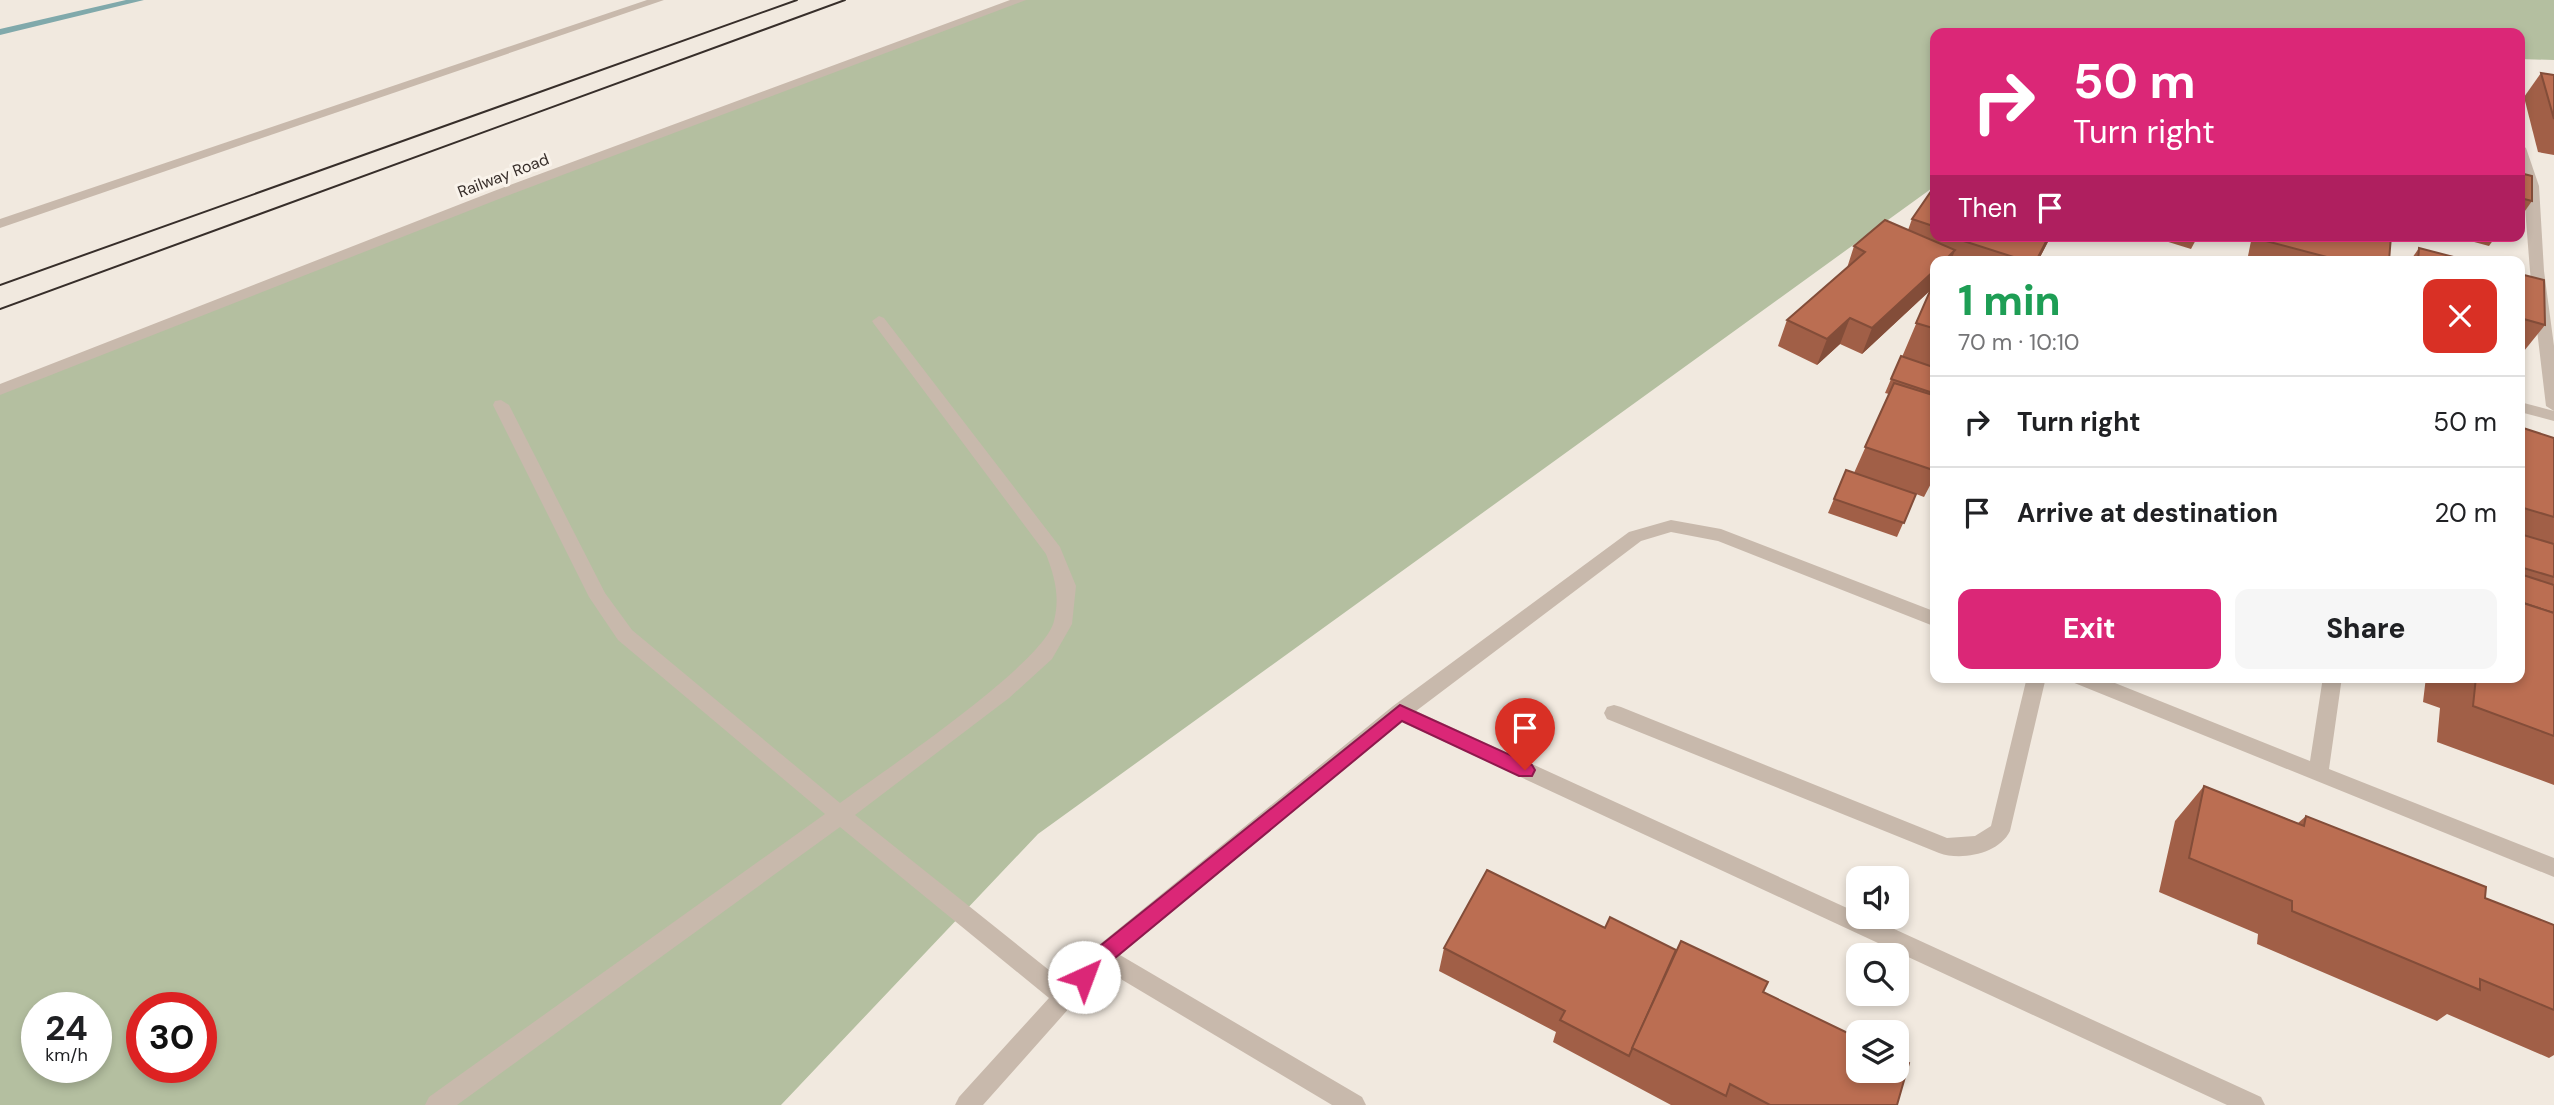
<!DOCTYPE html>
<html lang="en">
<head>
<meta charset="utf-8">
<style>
	:root { --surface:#fff; --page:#f6f6f6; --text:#202124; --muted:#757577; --line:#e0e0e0; --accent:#db2777 }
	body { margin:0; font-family:"DM Sans",sans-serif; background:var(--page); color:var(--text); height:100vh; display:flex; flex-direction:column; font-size:26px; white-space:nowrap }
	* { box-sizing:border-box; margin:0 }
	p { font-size:23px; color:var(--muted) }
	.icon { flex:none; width:38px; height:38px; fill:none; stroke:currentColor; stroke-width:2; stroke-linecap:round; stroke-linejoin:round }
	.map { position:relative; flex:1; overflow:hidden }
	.drawer { position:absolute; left:1930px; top:256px; width:595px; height:427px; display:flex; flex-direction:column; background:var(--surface); border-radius:14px; box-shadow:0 4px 10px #0003 }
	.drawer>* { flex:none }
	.guide { position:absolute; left:1930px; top:28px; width:595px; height:214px; border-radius:14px; box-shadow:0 4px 10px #0003; background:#db2777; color:#fff; overflow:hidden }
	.tools { position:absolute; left:1846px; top:866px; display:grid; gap:14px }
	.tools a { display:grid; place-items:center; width:63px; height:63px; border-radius:14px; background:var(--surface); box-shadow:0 4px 10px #0003; font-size:35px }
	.speed { position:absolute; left:21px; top:992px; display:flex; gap:14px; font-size:35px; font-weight:700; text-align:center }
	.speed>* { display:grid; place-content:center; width:91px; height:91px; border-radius:50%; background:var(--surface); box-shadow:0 4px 10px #0003; line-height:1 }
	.speed small { font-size:18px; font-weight:400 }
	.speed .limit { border:10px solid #d22; background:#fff; color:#111 }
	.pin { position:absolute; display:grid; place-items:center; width:60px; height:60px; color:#fff; margin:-72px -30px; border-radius:50% 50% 50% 0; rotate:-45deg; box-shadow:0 0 7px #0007 }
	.pin .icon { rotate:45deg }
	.me { position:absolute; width:77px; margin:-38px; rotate:43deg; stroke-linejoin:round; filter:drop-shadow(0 0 5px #0008) }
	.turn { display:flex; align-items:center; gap:24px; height:147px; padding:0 28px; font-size:32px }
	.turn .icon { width:91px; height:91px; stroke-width:2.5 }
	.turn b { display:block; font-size:49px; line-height:60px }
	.then { display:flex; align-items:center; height:66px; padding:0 28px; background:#0003; gap:14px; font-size:26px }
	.round { display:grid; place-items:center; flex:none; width:74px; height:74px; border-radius:14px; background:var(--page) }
	.summary { display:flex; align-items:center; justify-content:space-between; height:119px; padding:0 28px }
	h1 { font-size:42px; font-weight:800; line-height:52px; color:#1e9e55 }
	.action { display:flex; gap:14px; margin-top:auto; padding:14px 28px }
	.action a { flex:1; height:80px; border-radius:14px; background:var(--accent); color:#fff; font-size:28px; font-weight:800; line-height:80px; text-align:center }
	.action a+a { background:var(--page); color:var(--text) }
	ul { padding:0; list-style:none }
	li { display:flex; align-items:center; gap:21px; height:91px; padding:0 28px; border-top:2px solid var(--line) }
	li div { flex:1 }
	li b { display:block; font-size:26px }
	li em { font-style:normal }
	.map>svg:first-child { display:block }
</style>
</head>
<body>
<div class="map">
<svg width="2554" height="1105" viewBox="0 0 2554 1105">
	<rect width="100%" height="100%" fill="#f1e9df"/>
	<!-- green -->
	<path fill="#b4bfa0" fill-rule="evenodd" d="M1020,0H2554V60L2520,59V33H1936L1935,186L1038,834L781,1105H0V390L499,194ZM37,1008H96V1068H37ZM142,1008H201V1068H142Z"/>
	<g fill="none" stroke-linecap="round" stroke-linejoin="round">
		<!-- stream -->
		<polygon fill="#80a9ab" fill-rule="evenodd" points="126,0 144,0 0,35 0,29"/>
		<!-- service -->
		<g fill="#c8b9ac" fill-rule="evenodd">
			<polygon points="2520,144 2526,148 2539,186 2544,271 2554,346 2554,411 2546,406 2530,271"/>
			<path d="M2027,677H2046L2010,831C1999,854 1961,861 1939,853L1607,719L1604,713L1607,707L1614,705L1621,707L1947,838L1975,836L1991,826Z"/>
		</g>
		<!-- minor -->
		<g fill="#c8b9ac" fill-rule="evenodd">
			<polygon points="647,0 664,0 0,228 0,219"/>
			<polygon points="1010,0 1026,0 504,197 0,395 0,384 494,191"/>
			<path d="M879,316L884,318L1060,547L1076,586L1072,624L1052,659L1009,698L855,815L1064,982L1094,949L1393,706L1629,532L1671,520L1721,529L1936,612V627L1718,541L1671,532L1641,541L1416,711L1858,913V917H1868L2261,1097L2265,1105H2227L1402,722L1120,955L1362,1097L1366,1105H1332L1104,969L983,1105H955L959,1097L1049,998L840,827L457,1105H425L429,1097L825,814L618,640L589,597L493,405L495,401L501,400L509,405L605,593L632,630L840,803C882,772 1044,664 1054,621C1060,596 1055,578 1046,554L874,324L872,321Z"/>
			<polygon points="2520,402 2554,411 2554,421 2520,412"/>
			<polygon points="2070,677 2100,677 2310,761 2323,677 2342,677 2329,769 2554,858 2554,877 2072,682"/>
		</g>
		<!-- tram -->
		<g stroke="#372e2a" stroke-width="2">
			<polyline points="0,285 797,0"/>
			<polyline points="0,309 845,0"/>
		</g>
	</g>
	<!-- wall -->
	<g fill="#a15f47">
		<polygon points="2541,73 2554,75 2554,155 2538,152 2524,97"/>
		<polygon points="2520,173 2532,201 2520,218"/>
		<polygon points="1936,187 1936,236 2051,236 2038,261 1936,261 1936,285 1862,354 1840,344 1817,365 1778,346 1787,320 1847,268 1854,246 1908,230 1912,219"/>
		<polygon points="2149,236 2198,236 2191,249"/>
		<polygon points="2252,236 2391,236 2389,261 2247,261"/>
		<polygon points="2452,236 2496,236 2489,246"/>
		<polygon points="2419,248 2469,261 2410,261"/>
		<polygon points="2520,274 2545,325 2524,351 2520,350"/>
		<polygon points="1930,291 1936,292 1936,474 1924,497 1916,494 1897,537 1828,513 1846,470 1854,473 1889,394 1885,393 1891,379 1902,357"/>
		<polygon points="2520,427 2554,438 2554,785 2437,742 2440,708 2423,702 2426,677 2520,677"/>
		<polygon points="2204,786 2298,823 2306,816 2485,898 2554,925 2554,1055 2549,1058 2447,1014 2437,1021 2257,944 2258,934 2159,892 2175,821"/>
		<polygon points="1605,928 1763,992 1897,1105 1671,1105 1553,1042 1556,1032 1439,971 1444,948"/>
	</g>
	<!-- shaded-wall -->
	<g fill="#834d39">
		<polygon points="2049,236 2051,236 2038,261 2036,261"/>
		<polygon points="1955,250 1951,261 1944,261"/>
		<polygon points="1936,269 1936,285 1862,354 1872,328"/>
		<polygon points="1850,318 1840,344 1817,365 1827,339"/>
	</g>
	<!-- building -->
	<g fill="#bb6e52" stroke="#834d39" stroke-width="2">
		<polygon points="2541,73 2554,75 2554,119"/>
		<polygon points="2520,173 2532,176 2532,201 2520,198"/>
		<polygon points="1934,187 1936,187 1936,227 1912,219"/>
		<polygon points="1885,220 1955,250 1944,261 1936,261 1936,269 1872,328 1850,318 1827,339 1787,320 1865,252 1854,246"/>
		<polygon points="1948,236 2049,236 2036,261 2026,261"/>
		<polygon points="2267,236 2391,236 2389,261 2342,261 2266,241"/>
		<polygon points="2419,248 2469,261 2418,261"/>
		<polygon points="2520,274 2544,280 2545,325 2520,318"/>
		<polygon points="1930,291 1936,292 1936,329 1916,323"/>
		<polygon points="1901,356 1936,368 1936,394 1891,379"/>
		<polygon points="1894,383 1936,396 1936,471 1865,447"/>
		<polygon points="2520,427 2554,438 2554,517 2520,507"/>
		<polygon points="1846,470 1916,494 1904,523 1834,499"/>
		<polygon points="2520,534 2554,544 2554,577 2520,567"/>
		<polygon points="2520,574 2554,585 2554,613 2520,602"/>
		<polygon points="2520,602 2554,613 2554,736 2473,706 2476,677 2520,677"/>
		<polygon points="2204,786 2304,826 2306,816 2486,887 2485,898 2554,925 2554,1010 2480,979 2480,990 2292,911 2292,901 2189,858"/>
		<polygon points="1487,870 1605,928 1610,917 1676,950 1629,1056 1560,1020 1565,1011 1444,948"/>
		<polygon points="1681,941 1768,982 1763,992 1858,1038 1858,1071 1897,1071 1897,1057 1909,1063 1897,1105 1770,1105 1730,1084 1726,1096 1632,1048"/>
	</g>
	<!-- route -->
	<polygon fill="#db2777" stroke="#8e194d" stroke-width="2" points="1400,705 1532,765 1535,770 1532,776 1519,776 1402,721 1109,963 1091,984 1084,987 1077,984 1074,977 1095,950"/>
	<g text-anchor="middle" stroke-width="6" stroke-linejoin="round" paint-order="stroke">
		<!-- far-street labels -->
		<g font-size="16" fill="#372e2a" stroke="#f9f3eb">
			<text transform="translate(503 175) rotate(-21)" y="6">Railway Road</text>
		</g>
	</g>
</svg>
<div class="tools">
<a><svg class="icon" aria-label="sound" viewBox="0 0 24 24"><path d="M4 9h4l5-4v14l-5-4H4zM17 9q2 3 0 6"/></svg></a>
<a><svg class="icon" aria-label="search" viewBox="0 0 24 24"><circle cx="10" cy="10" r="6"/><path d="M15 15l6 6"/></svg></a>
<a><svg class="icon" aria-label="layers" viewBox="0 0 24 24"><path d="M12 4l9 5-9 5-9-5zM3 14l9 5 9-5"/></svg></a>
</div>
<div class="speed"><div>24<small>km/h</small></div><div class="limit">30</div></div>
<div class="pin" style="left:1525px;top:770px;background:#d93025"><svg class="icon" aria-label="arrive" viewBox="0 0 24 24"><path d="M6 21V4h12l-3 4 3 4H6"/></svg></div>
<svg class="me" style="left:1084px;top:977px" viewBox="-20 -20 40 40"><circle r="19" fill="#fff"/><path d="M0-13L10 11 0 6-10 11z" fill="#db2777"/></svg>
<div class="guide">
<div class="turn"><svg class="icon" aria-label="right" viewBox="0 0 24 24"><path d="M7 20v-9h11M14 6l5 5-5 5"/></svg><div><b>50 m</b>Turn right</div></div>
<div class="then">Then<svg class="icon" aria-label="arrive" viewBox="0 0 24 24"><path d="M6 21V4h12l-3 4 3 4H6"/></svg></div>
</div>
<section class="drawer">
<div class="summary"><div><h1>1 min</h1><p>70 m · 10:10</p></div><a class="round" style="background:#d93025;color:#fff"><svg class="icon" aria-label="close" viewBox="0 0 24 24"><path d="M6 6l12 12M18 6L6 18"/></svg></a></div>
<ul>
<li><svg class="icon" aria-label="right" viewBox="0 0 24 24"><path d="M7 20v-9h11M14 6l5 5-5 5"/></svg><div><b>Turn right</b></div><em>50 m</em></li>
<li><svg class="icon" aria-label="arrive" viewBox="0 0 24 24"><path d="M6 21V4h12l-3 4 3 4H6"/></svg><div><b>Arrive at destination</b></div><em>20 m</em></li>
</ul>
<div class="action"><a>Exit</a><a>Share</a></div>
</section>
</div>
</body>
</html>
